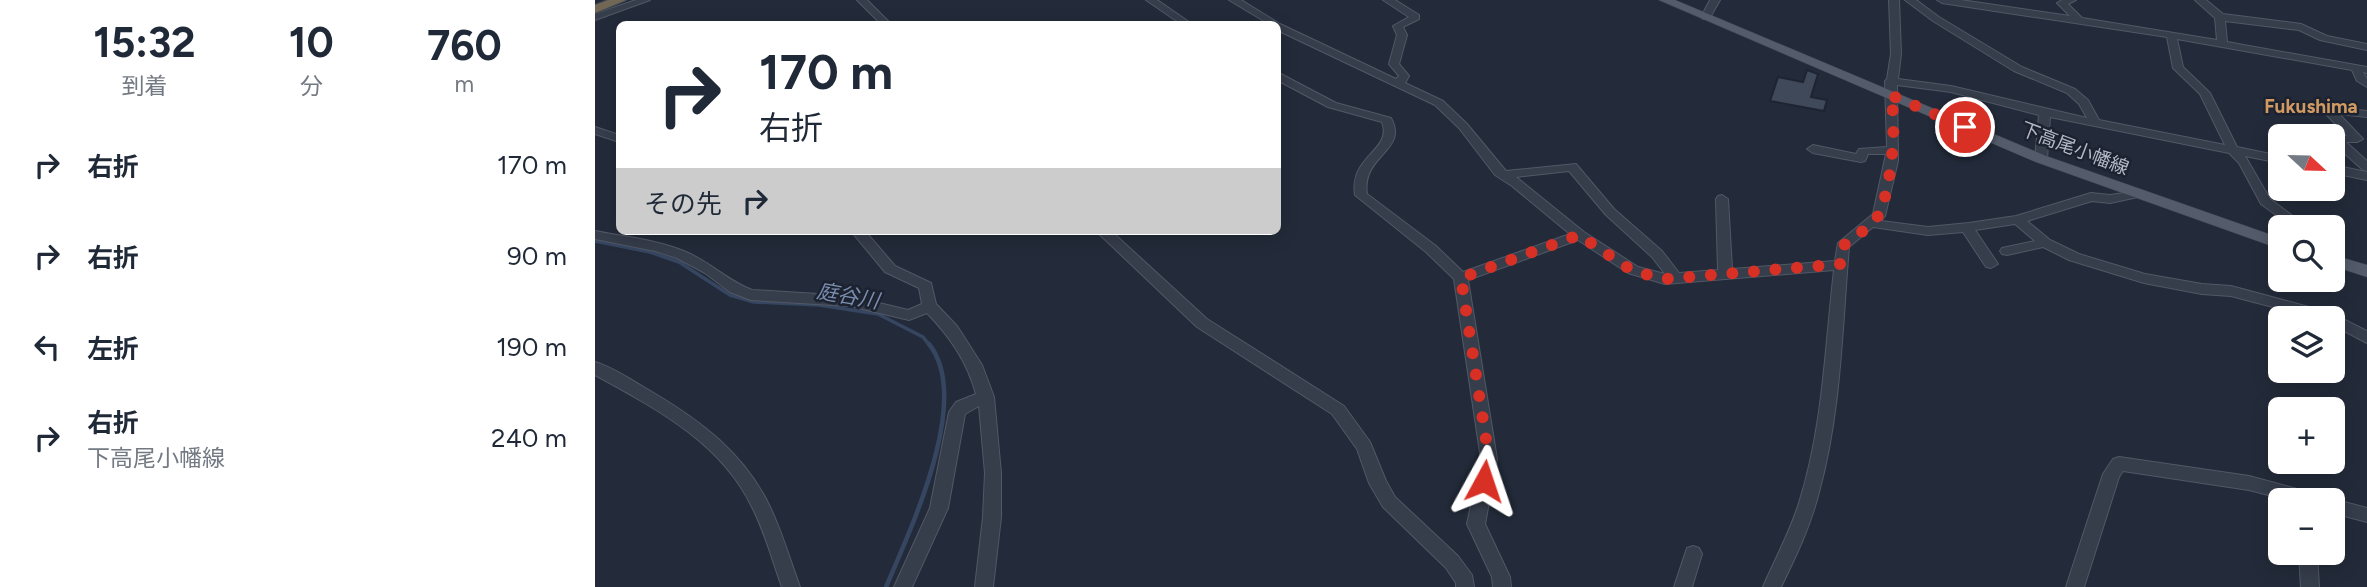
<!DOCTYPE html>
<html lang="ja">
<head>
<meta charset="utf-8">
<style>
	:root { --surface:#fff; --page:#f6f6f7; --text:#1f2937; --muted:#747a83 }
	body { margin:0; font-family:Figtree,"Noto Sans JP",sans-serif; background:var(--page); color:var(--text); height:100vh; display:flex; flex-direction:column; font-size:26px; white-space:nowrap }
	* { box-sizing:border-box; margin:0 }
	p { font-size:23px; color:var(--muted) }
	.icon { flex:none; width:38px; height:38px; fill:none; stroke:currentColor; stroke-width:2; stroke-linecap:round; stroke-linejoin:round }
	.map { position:relative; flex:1; overflow:hidden }
	.side { display:flex; flex-direction:column; background:var(--surface); width:595px }
	.side>* { flex:none }
	.guide { position:absolute; left:21px; top:21px; width:665px; height:214px; border-radius:10px; box-shadow:0 4px 18px #0003; background:#fff; color:var(--text); overflow:hidden }
	.needle { width:46px; rotate:112deg }
	.controls { position:absolute; left:1673px; top:124px; display:grid; gap:14px }
	.controls a { display:grid; place-items:center; width:77px; height:77px; border-radius:10px; background:var(--surface); box-shadow:0 4px 18px #0003; font-size:35px }
	.pin { position:absolute; display:grid; place-items:center; width:60px; height:60px; color:#fff; margin:-30px; border:4px solid #fff; border-radius:50%; box-shadow:0 2px 7px #0007 }
	.me { position:absolute; width:77px; margin:-38px; rotate:5deg; stroke-linejoin:round; filter:drop-shadow(0 0 5px #0008) }
	.turn { display:flex; align-items:center; gap:24px; height:147px; padding:0 28px; font-size:32px }
	.turn .icon { width:91px; height:91px; stroke-width:2.5 }
	.turn b { display:block; font-size:49px; line-height:60px }
	.then { display:flex; align-items:center; height:66px; padding:0 28px; background:#0003; gap:14px; font-size:26px }
	.eta { display:flex; justify-content:space-evenly; align-items:center; height:119px; text-align:center }
	.eta b { font-size:42px; font-weight:700; line-height:49px }
	ul { padding:0; list-style:none }
	li { display:flex; align-items:center; gap:21px; height:91px; padding:0 28px }
	li div { flex:1 }
	li b { display:block; font-size:26px }
	li em { font-style:normal }
	main { display:flex; flex:1; min-height:0 }
	.map>svg:first-child { display:block }
</style>
</head>
<body>
<main>
<section class="side">
<div class="eta">
<div><b>15:32</b><p>到着</p></div>
<div><b>10</b><p>分</p></div>
<div><b>760</b><p>m</p></div>
</div>
<ul>
<li><svg class="icon" aria-label="right" viewBox="0 0 24 24"><path d="M7 20v-9h11M14 6l5 5-5 5"/></svg><div><b>右折</b></div><em>170 m</em></li>
<li><svg class="icon" aria-label="right" viewBox="0 0 24 24"><path d="M7 20v-9h11M14 6l5 5-5 5"/></svg><div><b>右折</b></div><em>90 m</em></li>
<li><svg class="icon" aria-label="left" viewBox="0 0 24 24"><path d="M17 20v-9H6M10 6l-5 5 5 5"/></svg><div><b>左折</b></div><em>190 m</em></li>
<li><svg class="icon" aria-label="right" viewBox="0 0 24 24"><path d="M7 20v-9h11M14 6l5 5-5 5"/></svg><div><b>右折</b><p>下高尾小幡線</p></div><em>240 m</em></li>
</ul>
</section>
<div class="map">
<svg width="1772" height="587" viewBox="0 0 1772 587">
	<rect width="100%" height="100%" fill="#232b3a"/>
	<g fill="none" stroke-linecap="round" stroke-linejoin="round">
		<!-- stream-far1 -->
		<polyline stroke="#364661" stroke-width="3.5" points="0,241 55,252 84,262 135,295 159,302 224,305 283,314 328,337 335,346"/>
		<!-- stream -->
		<path stroke="#364661" stroke-width="4.5" d="M291,587C315,530 378,399 334,344"/>
	</g>
	<!-- building -->
	<polygon fill="#3f4959" stroke="#1e2431" stroke-width="2" points="1212,70 1223,74 1216,97 1232,100 1229,111 1175,101 1183,77 1208,82"/>
	<g fill="none" stroke-linecap="round" stroke-linejoin="round">
		<!-- minor casing -->
		<g stroke="#525865" stroke-width="2">
			<g id="minor">
				<polygon points="41,0 55,0 0,20 0,14"/>
				<polygon points="262,0 272,0 296,24 286,24"/>
				<polygon points="551,0 562,0 597,24 586,24"/>
				<path d="M634,0H646L685,24L801,79L804,76L794,64L802,35L798,26L814,17L788,0H800L824,15V19L808,27L812,35L804,64L814,76L810,83L848,101L872,124L911,171L981,164L1019,209L1067,251L1084,273L1123,270L1121,199L1123,196L1127,195L1133,199L1137,269L1240,261L1243,243L1278,214L1291,154H1273L1270,161L1266,162L1218,153L1212,149L1218,145L1261,154L1264,149L1292,147L1290,81L1292,79L1296,54L1294,0H1304L1306,54L1303,79L1356,86L1492,118L1484,104L1472,93L1419,71L1338,21L1310,0H1321L1344,17L1427,67L1480,89L1493,100L1504,120L1630,145L1605,94L1578,68L1572,37L1347,3L1342,0H1366L1475,16L1462,3L1467,0H1481L1473,4L1487,18L1622,40L1620,18L1600,0H1611L1628,14L1706,24L1732,36L1772,44V50L1725,40L1704,30L1630,21L1632,42L1772,67V73L1768,72L1772,79V87L1762,81L1757,70L1582,39L1588,67L1615,93L1642,147L1685,156V163L1650,156L1675,199L1714,228H1699L1666,204L1644,163L1634,153L1455,117L1452,159L1446,163L1440,159L1444,115L1356,92L1302,85L1303,161L1290,216L1286,221L1333,227L1374,223L1421,216L1496,193L1515,195L1543,191L1545,194L1543,197L1515,203L1497,201L1432,221L1455,240L1484,254L1550,274L1607,284L1636,286L1736,313L1772,331V343L1738,325V318H1720L1636,296L1607,294L1549,283L1474,260L1448,247L1412,255L1407,254L1405,251L1407,248L1440,241L1420,224L1380,230L1403,264L1396,268L1391,267L1368,232L1333,235L1278,227L1254,247C1247,329 1246,413 1224,492C1216,525 1201,556 1186,587H1168C1180,559 1195,532 1204,503C1228,428 1230,348 1239,270L1070,284L1033,273L983,240L873,280L902,459L890,524L915,577L916,587H898L897,577L872,524L886,459L859,279L831,252L760,195C754,155 798,151 787,122L733,107L682,80V72L741,103L796,118C814,151 766,155 772,194L841,246L868,272L975,234L917,186L900,175L864,128L840,105L682,30V24H674ZM974,171L1011,215L1057,257L1070,274L1043,267L989,232L921,177Z"/>
				<polygon points="1115,0 1125,0 1114,19 1108,19 1106,17"/>
				<polygon points="1733,107 1772,111 1772,117 1744,114 1768,139 1762,142 1751,142 1772,161 1772,171 1768,170 1738,143 1736,136 1752,136 1727,110"/>
				<polygon points="0,127 24,135 24,142 0,134"/>
				<polygon points="1738,165 1772,172 1772,180 1738,173"/>
				<path d="M0,231C30,237 63,240 91,252C115,262 133,281 157,290L255,296L313,310L327,304L324,288L290,272L256,231H270L300,266L336,283L341,304L362,326L387,365L399,397L406,473V517L398,587H380L388,517L390,473L384,406L370,414L353,508L317,587H299L335,508L354,412L361,402L381,394C372,361 355,337 332,313L314,320L255,306L156,300L135,292L110,273L82,258L60,251L0,239Z"/>
				<polygon points="501,231 516,231 612,319 749,406 775,442 791,481 800,497 863,556 877,575 879,587 861,587 861,583 851,568 788,507 774,483 762,449 737,414 602,327"/>
				<path d="M0,362C20,368 39,382 57,392C106,421 150,454 175,507C187,532 195,560 205,587H187C177,560 170,532 157,507C126,442 60,408 0,375Z"/>
				<polygon points="1524,457 1654,476 1717,493 1723,495 1726,500 1693,500 1654,490 1528,471 1524,477 1489,587 1471,587 1508,474 1518,459"/>
				<polygon points="1738,499 1772,508 1772,522 1738,513 1738,500 1733,500"/>
				<polygon points="1098,546 1104,548 1107,554 1097,587 1079,587 1092,548"/>
				<polygon points="1704,553 1722,553 1724,587 1706,587"/>
			</g>
		</g>
		<!-- major casing -->
		<g stroke="#404653" stroke-width="1">
			<g id="major">
				<polygon points="1064,0 1080,0 1451,156 1685,238 1685,249 1441,162"/>
				<polygon points="1738,255 1772,265 1772,277 1738,266"/>
			</g>
		</g>
		<!-- highway casing -->
		<g stroke="#424855" stroke-width="2">
			<polygon id="highway" points="13,0 31,0 0,13 0,5"/>
		</g>
		<!-- minor -->
		<use href="#minor" fill="#363d4b" fill-rule="evenodd"/>
		<!-- major -->
		<use href="#major" fill="#545c6b" fill-rule="evenodd"/>
		<!-- highway -->
		<use href="#highway" fill="#706754" fill-rule="evenodd"/>
	</g>
	<g fill="none" stroke-linecap="round" stroke-linejoin="round">
		<!-- route -->
		<path stroke="#d93025" stroke-width="12" stroke-dasharray="0 21.6" d="M889,481L894,459L866,278L984,235L1038,271L1070,279L1246,264L1248,246C1258,237 1278,226 1284,214C1296,190 1303,120 1295,95L1370,127"/>
	</g>
	<g text-anchor="middle" stroke-width="5" stroke-linejoin="round" paint-order="stroke">
		<!-- far-quarter labels -->
		<g font-size="19" font-weight="bold" fill="#d19a62" stroke="#1c222f">
			<text x="1716" y="113">Fukushima</text>
		</g>
		<!-- street labels -->
		<g font-size="19" fill="#b2b8c6" stroke="#1c222f">
			<text transform="translate(1480 148) rotate(21)" y="7">下高尾小幡線</text>
		</g>
		<!-- water labels -->
		<g font-size="21" font-style="italic" fill="#7a8dae" stroke="#1c222f">
			<text transform="translate(253 296) rotate(10)" y="7">庭谷川</text>
		</g>
	</g>
</svg>
<div class="controls">
<a><svg class="needle" viewBox="-14 -14 28 28"><path d="M0-13l5 13h-10z" fill="#e53935"/><path d="M0 13l5-13h-10z" fill="#747a83"/></svg></a>
<a><svg class="icon" aria-label="search" viewBox="0 0 24 24"><circle cx="10" cy="10" r="6"/><path d="M15 15l6 6"/></svg></a>
<a><svg class="icon" aria-label="layers" viewBox="0 0 24 24"><path d="M12 4l9 5-9 5-9-5zM3 14l9 5 9-5"/></svg></a>
<a>+</a>
<a>−</a>
</div>
<div class="pin" style="left:1370px;top:127px;background:#d93025"><svg class="icon" aria-label="arrive" viewBox="0 0 24 24"><path d="M6 21V4h12l-3 4 3 4H6"/></svg></div>
<svg class="me" style="left:889px;top:481px" viewBox="-20 -20 40 40"><path d="M0-17L14 15 0 8-14 15z" fill="#d93025" stroke="#fff" stroke-width="4"/></svg>
<div class="guide">
<div class="turn"><svg class="icon" aria-label="right" viewBox="0 0 24 24"><path d="M7 20v-9h11M14 6l5 5-5 5"/></svg><div><b>170 m</b>右折</div></div>
<div class="then">その先<svg class="icon" aria-label="right" viewBox="0 0 24 24"><path d="M7 20v-9h11M14 6l5 5-5 5"/></svg></div>
</div>
</div>
</main>
</body>
</html>
